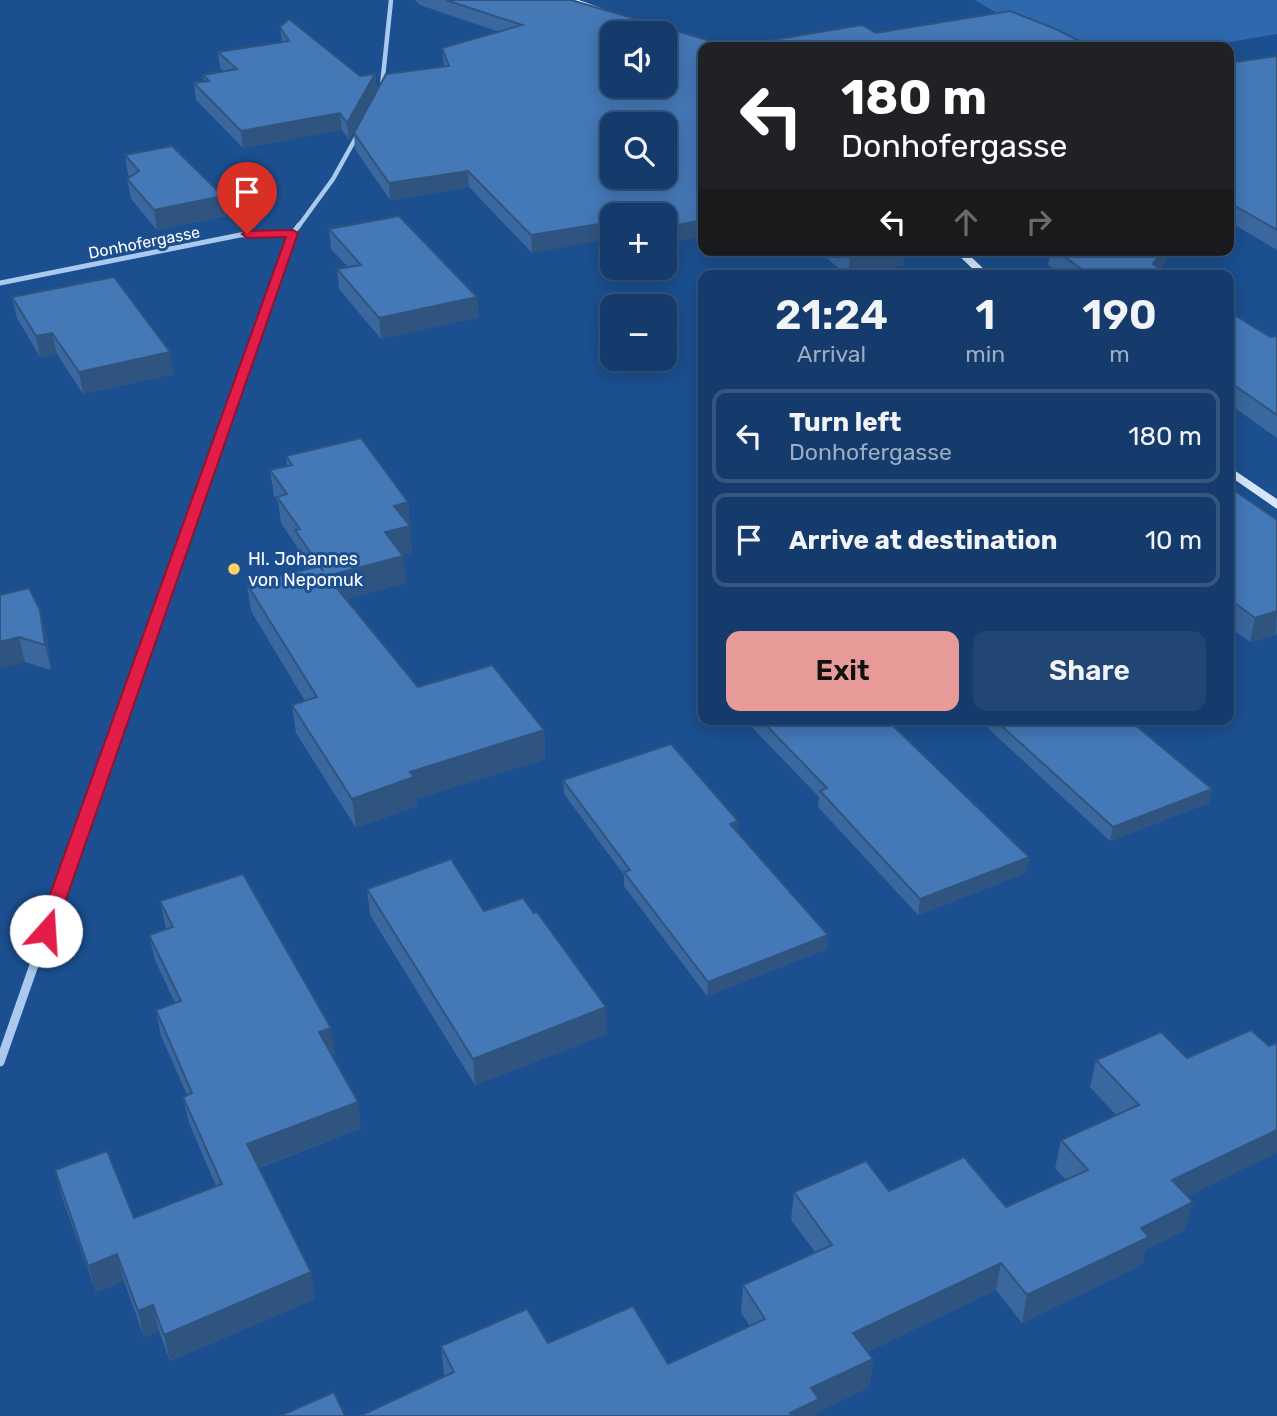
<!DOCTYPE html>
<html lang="en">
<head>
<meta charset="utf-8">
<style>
	:root { --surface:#143b6b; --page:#214673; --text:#f1f3f6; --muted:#9dadc1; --line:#33557e; --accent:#e69b98 }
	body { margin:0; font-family:Rubik,sans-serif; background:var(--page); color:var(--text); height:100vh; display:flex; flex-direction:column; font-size:26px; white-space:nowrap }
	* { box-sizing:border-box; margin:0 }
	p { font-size:23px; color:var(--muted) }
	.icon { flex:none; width:38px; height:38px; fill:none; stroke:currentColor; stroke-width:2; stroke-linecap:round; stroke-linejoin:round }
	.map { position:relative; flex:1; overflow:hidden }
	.sheet { position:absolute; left:698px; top:270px; width:536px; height:455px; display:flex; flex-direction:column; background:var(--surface); border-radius:14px; box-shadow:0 4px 18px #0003,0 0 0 2px var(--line) }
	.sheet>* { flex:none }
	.banner { position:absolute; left:698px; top:42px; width:536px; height:214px; border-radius:14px; box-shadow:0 4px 18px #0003,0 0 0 2px var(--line); background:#202124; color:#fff; overflow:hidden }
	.fabs { position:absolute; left:600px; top:21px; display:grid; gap:14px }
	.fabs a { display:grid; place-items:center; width:77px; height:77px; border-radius:14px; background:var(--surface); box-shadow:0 4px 18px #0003,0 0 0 2px var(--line); font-size:35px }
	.pin { position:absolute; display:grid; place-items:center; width:60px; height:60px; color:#fff; margin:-72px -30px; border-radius:50% 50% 50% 0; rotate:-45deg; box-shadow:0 0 7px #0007 }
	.pin .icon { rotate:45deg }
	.me { position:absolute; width:77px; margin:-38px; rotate:19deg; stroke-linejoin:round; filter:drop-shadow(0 0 5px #0008) }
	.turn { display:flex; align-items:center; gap:24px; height:147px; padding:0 28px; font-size:32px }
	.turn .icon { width:91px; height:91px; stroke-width:2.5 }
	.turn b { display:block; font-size:49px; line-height:60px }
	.lanes { display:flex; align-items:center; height:66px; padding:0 28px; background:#0003; justify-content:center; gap:35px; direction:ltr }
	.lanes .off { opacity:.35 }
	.eta { display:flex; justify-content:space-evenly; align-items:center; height:119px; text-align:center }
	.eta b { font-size:42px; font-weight:600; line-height:49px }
	.action { display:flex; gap:14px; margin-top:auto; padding:14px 28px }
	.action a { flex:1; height:80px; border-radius:14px; background:var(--accent); color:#111; font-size:28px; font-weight:600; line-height:80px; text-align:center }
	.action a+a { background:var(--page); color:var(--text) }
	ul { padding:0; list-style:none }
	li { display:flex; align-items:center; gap:21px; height:94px; margin:0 14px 10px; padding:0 14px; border:4px solid var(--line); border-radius:14px }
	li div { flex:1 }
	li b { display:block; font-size:26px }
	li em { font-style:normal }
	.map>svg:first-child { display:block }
</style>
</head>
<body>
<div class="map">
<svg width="1277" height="1416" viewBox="0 0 1277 1416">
	<rect width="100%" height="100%" fill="#1b4f8f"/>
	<!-- green -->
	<polygon fill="#2e69ad" points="975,0 1277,0 1277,34 1202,47 972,47 1026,31"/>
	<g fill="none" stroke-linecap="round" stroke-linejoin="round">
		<!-- street-far3 -->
		<g stroke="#a9c9ee" stroke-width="4.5">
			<polyline points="382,86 391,0"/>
			<polyline points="298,227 333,179 358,134"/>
		</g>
		<!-- street-far2 -->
		<g stroke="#a9c9ee" stroke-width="5">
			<polyline points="0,283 240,235 293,233"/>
			<polyline points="191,522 293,233 299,225"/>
		</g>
		<!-- street-far1 -->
		<polyline stroke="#a9c9ee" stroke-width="7" points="54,910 191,521"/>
		<!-- street -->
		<polyline stroke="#a9c9ee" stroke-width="9" points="0,1062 54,908"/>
		<!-- secondary -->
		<g fill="#d6e6fa" fill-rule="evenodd">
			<polygon points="568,0 579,0 601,8 594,10"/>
			<polygon points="953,250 964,250 990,275 979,275"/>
			<polygon points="1228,466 1277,499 1277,509 1228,475"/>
		</g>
	</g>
	<!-- wall -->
	<g fill="#3a679d">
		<polygon points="415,0 572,0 665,215 612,215 532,253 469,187 390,200 355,149 354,133 376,92 349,140 342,130 243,148 196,100 194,83 204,82 203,75 224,72 220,68 218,52 282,42 280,27 360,76 375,74 377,90 444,66 442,48 499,32 420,5"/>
		<polygon points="1277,56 1277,250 1228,221 1228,63"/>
		<polygon points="125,155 223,196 226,216 157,230 131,199 127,179 130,177 128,175"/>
		<polygon points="329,229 477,297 478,317 381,339 339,289 337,269 348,267 331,249"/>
		<polygon points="798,250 904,250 903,265 855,275 847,275 823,255 809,258"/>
		<polygon points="1040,250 1173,250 1160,268 1170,275 1062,275 1048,265 1050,257"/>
		<polygon points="12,297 174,374 83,394 57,354 40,357 17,318"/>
		<polygon points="1228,311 1270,337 1277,336 1277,438 1228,403"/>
		<polygon points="286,456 408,502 412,553 402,555 406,583 346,599 418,687 544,730 545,759 416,799 417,806 356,828 296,733 292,705 305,701 251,611 247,584 307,569 298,557 297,547 281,523 278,502 274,496 270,470 287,466"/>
		<polygon points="1228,486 1277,520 1277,634 1250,642 1228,626"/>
		<polygon points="0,595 40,610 46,635 51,670 25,662"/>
		<polygon points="704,651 704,677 696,668 696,653"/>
		<polygon points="744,719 886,719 1029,857 1026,873 918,915 818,807 819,797"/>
		<polygon points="978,719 1128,719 1212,789 1209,803 1110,841"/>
		<polygon points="563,780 738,832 827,949 707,996 624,886 624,875 564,794"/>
		<polygon points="367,889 484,911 607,1034 475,1085 370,915"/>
		<polygon points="160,901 335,1054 332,1055 361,1128 259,1168 315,1299 170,1361 159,1331 144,1337 124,1281 96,1292 62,1197 55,1170 134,1218 216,1186 189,1123 183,1097 187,1095 161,1036 156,1010 175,1003 155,960 149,935 166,929"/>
		<polygon points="1161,1032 1187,1197 1185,1230 1145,1250 1142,1265 1022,1323 996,1290 867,1352 873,1359 869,1387 817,1412 445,1376 444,1374 441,1346 548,1343 668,1364 750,1326 741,1313 743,1285 815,1252 791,1220 794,1192 889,1191 1006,1207 1066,1180 1055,1168 1061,1140 1116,1115 1090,1087 1096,1060"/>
	</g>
	<!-- shaded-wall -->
	<g fill="#305480">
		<polygon points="375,74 377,91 349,140 347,123"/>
		<polygon points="340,113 342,130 243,148 241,131"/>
		<polygon points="468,171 469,187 390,200 389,183"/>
		<polygon points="223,196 226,216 157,230 154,210"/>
		<polygon points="704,220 704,237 665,244 665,227"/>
		<polygon points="612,222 612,239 532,253 531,235"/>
		<polygon points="809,250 823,250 823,255 809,258"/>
		<polygon points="890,250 904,250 903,265 855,275 849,275 850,258"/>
		<polygon points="1163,250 1173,250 1155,275 1153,264"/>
		<polygon points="477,297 478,317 381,339 379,318"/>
		<polygon points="52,333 57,354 40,357 36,336"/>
		<polygon points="170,352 174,374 83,394 79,372"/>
		<polygon points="408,502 412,553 388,559 385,532 394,506"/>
		<polygon points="403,556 406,583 331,603 327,576"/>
		<polygon points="40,610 46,635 51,670 45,645"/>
		<polygon points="1277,611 1276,634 1250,642 1255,618"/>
		<polygon points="19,637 25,662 0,669 0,642"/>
		<polygon points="544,730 545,759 416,799 417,806 356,828 352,799 410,772"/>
		<polygon points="1212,789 1209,803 1110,841 1113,827"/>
		<polygon points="738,821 738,835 730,824"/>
		<polygon points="1029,857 1026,873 918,915 920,899"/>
		<polygon points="828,935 827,949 707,996 708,982"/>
		<polygon points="606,1007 607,1034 475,1085 473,1059"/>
		<polygon points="331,1028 335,1054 323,1058 319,1032"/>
		<polygon points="358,1102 361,1128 252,1170 247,1144"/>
		<polygon points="1277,1130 1277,1153 1164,1208 1172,1180"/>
		<polygon points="1193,1202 1185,1230 1145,1250 1142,1265 1022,1323 1027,1295 1141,1228"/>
		<polygon points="117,1254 124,1281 96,1292 88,1266"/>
		<polygon points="1001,1263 996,1290 850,1361 853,1333"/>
		<polygon points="311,1272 315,1299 170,1361 164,1335"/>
		<polygon points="153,1305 159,1331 144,1337 138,1311"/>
		<polygon points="873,1359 869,1387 817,1412 817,1416 790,1416 790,1413 811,1388"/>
	</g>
	<!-- building -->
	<g fill="#4478b7" stroke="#305480" stroke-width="2" fill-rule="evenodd">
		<path d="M446,0H571L731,47L862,25L876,33L1010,11L1058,30L1091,47H704V220L665,227V215H612V222L531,235L468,171L389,183L354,133L386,74L449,66L442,48L522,25ZM612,33H665V86H612ZM612,124H665V177H612Z"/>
		<polygon points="289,19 360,76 375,74 347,123 340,113 241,131 194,83 209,81 203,75 237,69 218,52 289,41 280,27"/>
		<polygon points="1277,56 1277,230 1228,202 1228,63"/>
		<polygon points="172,146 223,196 154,210 127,179 139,171 125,155"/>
		<polygon points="399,216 477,297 379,318 337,269 361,265 329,229"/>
		<polygon points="839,250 890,250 850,258"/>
		<polygon points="1055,250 1163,250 1153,264 1170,275 1090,275"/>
		<polygon points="114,277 170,352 79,372 52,333 36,336 12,297"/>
		<polygon points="1228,311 1270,337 1277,336 1277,415 1228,381"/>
		<polygon points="361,438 408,502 394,506 410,526 385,532 403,556 327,576 418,687 492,665 544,730 410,772 414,777 352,799 292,705 317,697 247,584 320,566 323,571 295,530 300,529 277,497 287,494 270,470 292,465 286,456"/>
		<polygon points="1228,486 1277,520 1277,611 1255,618 1228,598"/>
		<polygon points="29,588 40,610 45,645 19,637 0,642 0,595"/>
		<polygon points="704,651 704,661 696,653"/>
		<polygon points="760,719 886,719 1029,857 920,899 820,791 827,788"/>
		<polygon points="994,719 1128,719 1212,789 1113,827"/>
		<polygon points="671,744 738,821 730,824 828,935 708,982 624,872 630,870 563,780"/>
		<polygon points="451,859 484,911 523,898 534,913 537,912 606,1007 473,1059 367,889"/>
		<polygon points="243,874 331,1028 319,1032 358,1102 247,1144 311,1272 164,1335 153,1305 138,1311 117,1254 88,1266 55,1170 107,1151 134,1218 222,1184 183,1097 192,1093 156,1010 181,1001 149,935 173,927 160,901"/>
		<polygon points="1251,1030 1269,1046 1277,1043 1277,1130 1172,1180 1193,1202 1141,1228 1149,1237 1027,1295 1001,1263 853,1333 873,1359 811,1388 819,1399 790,1413 792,1416 360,1416 454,1372 441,1346 527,1309 548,1343 633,1306 668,1364 765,1319 743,1285 832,1245 794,1192 866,1161 889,1191 964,1157 1006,1207 1088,1170 1061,1140 1139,1105 1096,1060 1161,1032 1187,1058"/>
		<polygon points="334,1392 345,1416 280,1416"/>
	</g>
	<!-- route -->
	<polygon fill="#e11d48" stroke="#92132f" stroke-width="2" points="293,230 298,233 55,931 46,938 40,936 37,931 286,237 247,238 242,234 247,231"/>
	<!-- markers -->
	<circle fill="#ffd166" stroke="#1b4f8f" stroke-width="2.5" cx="234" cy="569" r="7"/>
	<g text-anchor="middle" stroke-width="6" stroke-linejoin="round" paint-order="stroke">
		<!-- far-street labels -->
		<g font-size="16" fill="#fff" stroke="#1b4f8f">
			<text transform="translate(144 242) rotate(-11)" y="6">Donhofergasse</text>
		</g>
		<!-- poi labels -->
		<g font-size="18" fill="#fff" stroke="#1b4f8f" text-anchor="start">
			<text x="248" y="565">Hl. Johannes<tspan x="248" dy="21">von Nepomuk</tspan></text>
		</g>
	</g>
</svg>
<div class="fabs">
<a><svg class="icon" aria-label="sound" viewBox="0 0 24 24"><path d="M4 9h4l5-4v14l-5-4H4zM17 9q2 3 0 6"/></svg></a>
<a><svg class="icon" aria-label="search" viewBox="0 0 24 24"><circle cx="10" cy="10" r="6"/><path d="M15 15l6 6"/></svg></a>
<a>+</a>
<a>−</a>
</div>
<div class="pin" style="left:247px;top:234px;background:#d93025"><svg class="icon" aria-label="arrive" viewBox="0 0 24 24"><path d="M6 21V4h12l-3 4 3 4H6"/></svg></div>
<svg class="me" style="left:46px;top:931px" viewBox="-20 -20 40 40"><circle r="19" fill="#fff"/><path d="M0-13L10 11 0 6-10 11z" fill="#e11d48"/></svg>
<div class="banner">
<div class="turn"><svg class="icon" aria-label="left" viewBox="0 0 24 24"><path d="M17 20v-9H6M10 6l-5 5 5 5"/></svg><div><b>180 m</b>Donhofergasse</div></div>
<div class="lanes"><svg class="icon" aria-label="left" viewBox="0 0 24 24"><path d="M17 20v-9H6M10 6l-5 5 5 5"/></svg><svg class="icon off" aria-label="ahead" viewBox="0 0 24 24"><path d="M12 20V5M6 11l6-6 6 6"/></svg><svg class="icon off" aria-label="right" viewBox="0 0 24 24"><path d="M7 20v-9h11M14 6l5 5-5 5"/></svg></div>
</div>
<section class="sheet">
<div class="eta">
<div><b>21:24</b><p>Arrival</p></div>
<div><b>1</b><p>min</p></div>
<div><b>190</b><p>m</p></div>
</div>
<ul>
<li><svg class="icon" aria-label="left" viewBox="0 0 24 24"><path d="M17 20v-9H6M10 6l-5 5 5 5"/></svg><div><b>Turn left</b><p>Donhofergasse</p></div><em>180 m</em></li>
<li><svg class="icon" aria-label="arrive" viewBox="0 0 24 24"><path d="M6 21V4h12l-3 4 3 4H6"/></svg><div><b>Arrive at destination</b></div><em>10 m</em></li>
</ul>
<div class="action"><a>Exit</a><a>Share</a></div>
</section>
</div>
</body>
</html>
